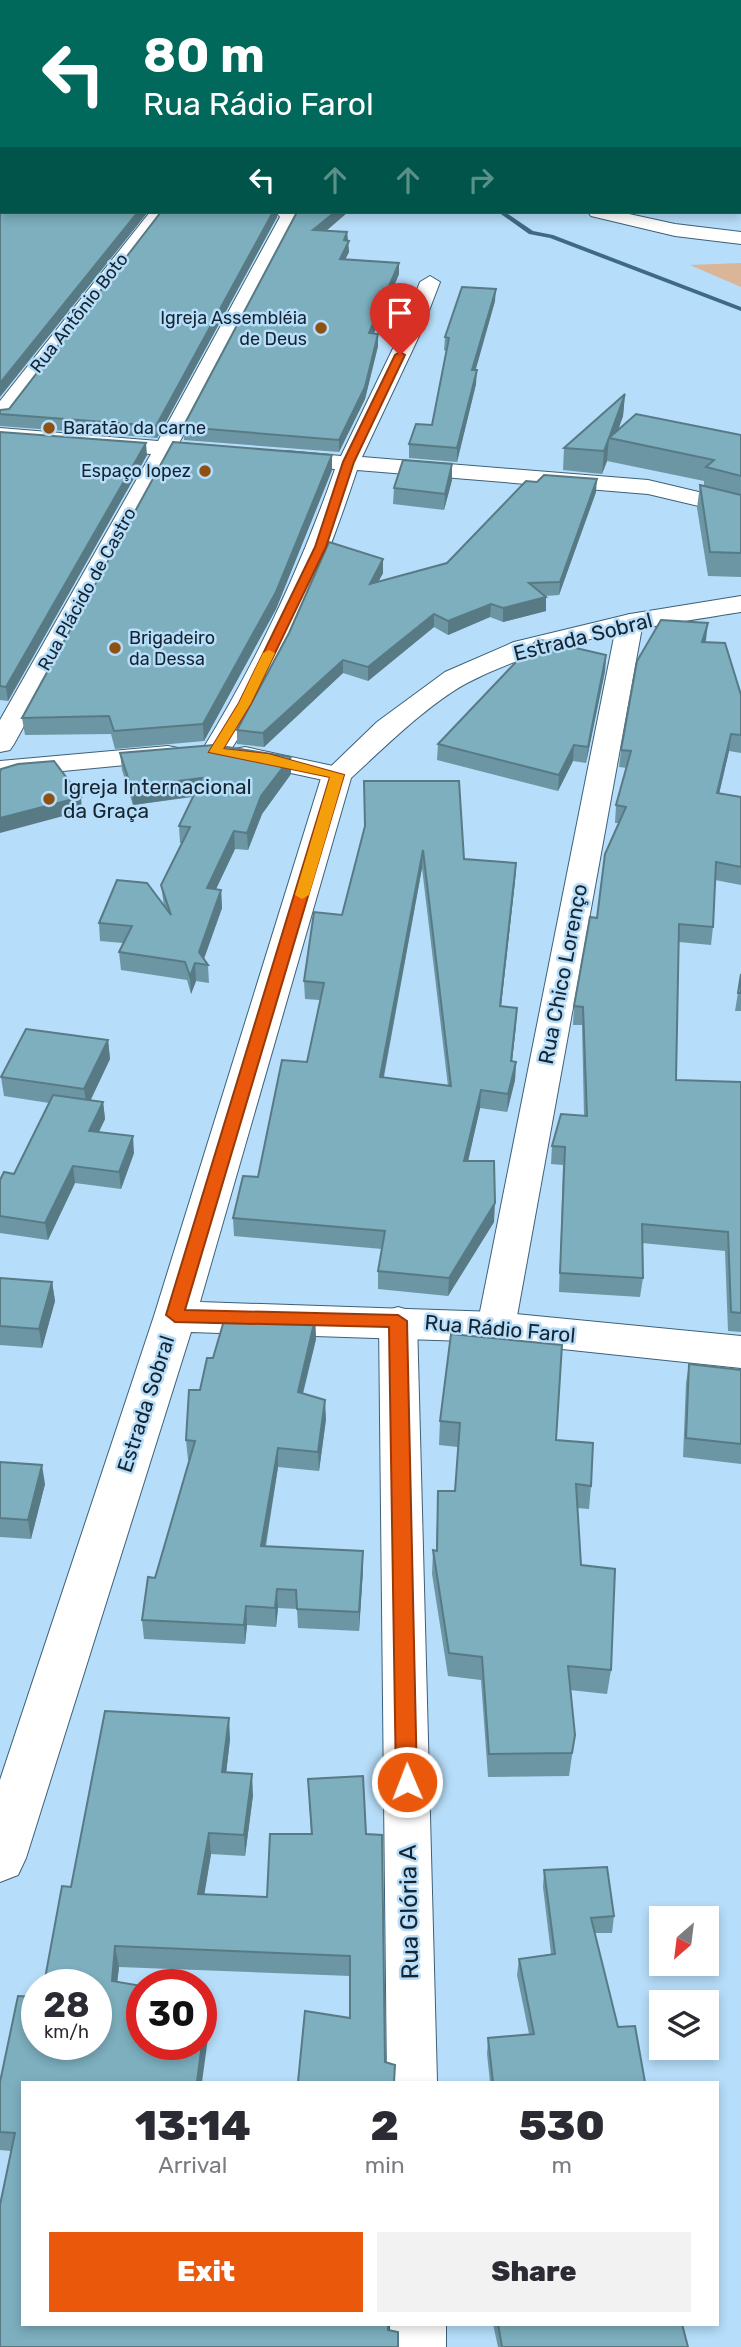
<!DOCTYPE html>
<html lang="en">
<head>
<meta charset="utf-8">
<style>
	:root { --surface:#fff; --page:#f2f2f3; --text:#2b2b33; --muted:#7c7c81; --accent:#ea580c }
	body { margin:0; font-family:Rubik,sans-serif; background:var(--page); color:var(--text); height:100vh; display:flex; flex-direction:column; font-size:26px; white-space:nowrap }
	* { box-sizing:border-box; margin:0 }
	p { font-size:23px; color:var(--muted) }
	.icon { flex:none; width:38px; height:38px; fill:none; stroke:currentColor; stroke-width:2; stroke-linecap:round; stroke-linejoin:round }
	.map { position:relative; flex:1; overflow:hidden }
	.drawer { position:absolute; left:21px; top:2081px; width:698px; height:245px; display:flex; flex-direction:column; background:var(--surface); border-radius:0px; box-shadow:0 4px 10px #0003 }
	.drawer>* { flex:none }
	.hud { position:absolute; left:0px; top:0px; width:742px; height:214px; box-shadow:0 4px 10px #0003; background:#00695c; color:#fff; overflow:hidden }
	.needle { width:46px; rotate:208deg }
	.buttons { position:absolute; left:649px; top:1906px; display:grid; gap:14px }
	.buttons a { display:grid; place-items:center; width:70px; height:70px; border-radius:0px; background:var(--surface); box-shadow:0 4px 10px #0003; font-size:35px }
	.speed { position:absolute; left:21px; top:1969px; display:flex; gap:14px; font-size:35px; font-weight:700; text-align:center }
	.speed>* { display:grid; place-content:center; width:91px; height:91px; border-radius:50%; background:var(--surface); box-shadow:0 4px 10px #0003; line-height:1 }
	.speed small { font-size:18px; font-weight:400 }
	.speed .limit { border:10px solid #d22; background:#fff; color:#111 }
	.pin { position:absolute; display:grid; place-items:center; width:60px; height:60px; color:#fff; margin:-72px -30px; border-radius:50% 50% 50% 0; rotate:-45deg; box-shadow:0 0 7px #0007 }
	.pin .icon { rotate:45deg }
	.me { position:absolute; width:77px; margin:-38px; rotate:359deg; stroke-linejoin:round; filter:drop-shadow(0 0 5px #0008) }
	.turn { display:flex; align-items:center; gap:24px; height:147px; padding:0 28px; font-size:32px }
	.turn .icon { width:91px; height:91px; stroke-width:2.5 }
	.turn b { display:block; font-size:49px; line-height:60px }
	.lanes { display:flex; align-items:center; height:66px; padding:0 28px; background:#0003; justify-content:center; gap:35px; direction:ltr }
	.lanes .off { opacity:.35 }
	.eta { display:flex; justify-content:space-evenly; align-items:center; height:119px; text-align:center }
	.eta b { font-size:42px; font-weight:800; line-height:49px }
	.action { display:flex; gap:14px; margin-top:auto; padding:14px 28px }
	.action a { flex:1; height:80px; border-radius:0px; background:var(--accent); color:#fff; font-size:28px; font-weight:800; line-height:80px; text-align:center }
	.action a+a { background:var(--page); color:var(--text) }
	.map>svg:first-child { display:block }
</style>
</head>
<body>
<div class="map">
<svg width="741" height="2347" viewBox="0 0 741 2347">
	<rect width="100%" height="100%" fill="#b6ddf9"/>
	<!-- green -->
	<polygon fill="#dbb597" points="741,263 741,287 690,265"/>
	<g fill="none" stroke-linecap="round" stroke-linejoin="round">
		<!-- stream -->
		<g fill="#3e6a88" fill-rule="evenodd">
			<polygon points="0,7 2,8 2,11 0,11"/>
			<polygon points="498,212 505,212 533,231 553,235 741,307 741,311 550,238 529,234"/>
		</g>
		<!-- river -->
		<g fill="#4f88ae" fill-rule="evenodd">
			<polygon points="0,0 12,2 2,2 2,17"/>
			<polygon points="60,0 107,0 59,2"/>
		</g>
		<!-- minor casing -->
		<g stroke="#3d6179" stroke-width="2">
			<g id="minor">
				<polygon points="0,208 2,212 15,212 6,222 0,223"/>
				<polygon points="150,212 168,212 8,420 0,421 0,401"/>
				<polygon points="276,212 295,212 298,216 179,443 216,446 227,453 216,460 172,456 14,744 10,750 0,752 0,720 151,454 0,442 0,428 158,441 280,217"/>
				<polygon points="588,212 620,212 675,224 741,232 741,244 675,236 591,216"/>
				<path d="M430,276L440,282L420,334L362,457L648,480L741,502V516L648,494L357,470C326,564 281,677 225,758H205L201,752C256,663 301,567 335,469L286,465L275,458L286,451L341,456L400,334L420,282Z"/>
				<polygon points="630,614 639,617 643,622 515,1327 509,1337 496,1341 483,1337 477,1327 617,622 621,617"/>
				<polygon points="168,746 178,748 182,754 178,760 0,777 0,761"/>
				<polygon points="245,747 347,769 351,775 347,781 337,783 235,761 231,755 235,749"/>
				<polygon points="398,1307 411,1311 417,1321 437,2082 387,2082 379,1321 385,1311"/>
				<rect x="390" y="2324" width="56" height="23"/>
			</g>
		</g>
		<!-- tertiary casing -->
		<g stroke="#3d6179" stroke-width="2">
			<path id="tertiary" d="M741,596V612C648,627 552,639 467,683C428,704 384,748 351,778L200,1302L496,1312L741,1336V1368L496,1342L191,1332L26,1858L18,1875L0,1882V1780L154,1316L322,775L377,722L445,672L514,642L630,614Z"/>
		</g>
		<!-- minor -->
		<use href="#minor" fill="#fff" fill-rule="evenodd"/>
		<!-- tertiary -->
		<use href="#tertiary" fill="#fff" fill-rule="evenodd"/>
	</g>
	<!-- wall -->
	<g fill="#6c96a3" fill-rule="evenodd">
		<polygon points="0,189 2,189 2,207 0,206"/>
		<polygon points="297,212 348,212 326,231 347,232 349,252 345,259 399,263 399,274 374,333 378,334 378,346 365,399 339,452 184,440 183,427"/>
		<polygon points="277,217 157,438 0,426 0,410 9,409"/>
		<polygon points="495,301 475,370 476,384 457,462 409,458 409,444 432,425 446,351 444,350 445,337"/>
		<polygon points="625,394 623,416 618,430 741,435 741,577 708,576 697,508 700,485 704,486 704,481 607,461 602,474 563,470 564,448"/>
		<polygon points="0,432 147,455 8,701 0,700"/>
		<polygon points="332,455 332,470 276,609 204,741 115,749 111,734 25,735 22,718"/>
		<polygon points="452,480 444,510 393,504 394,488"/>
		<polygon points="596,492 559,595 545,596 546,611 503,622 490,617 448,635 434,627 368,681 343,673 264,747 237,744 237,730 383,559 383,573 378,582 447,563"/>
		<polygon points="706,640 705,642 741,695 741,753 729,751 719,794 741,797 741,885 715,880 713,927 711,945 679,942 676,1080 741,1082 741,1332 728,1331 725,1251 642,1243 643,1278 640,1297 559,1292 563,1165 551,1164 552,1146 584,1116 582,1025 573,1025 574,1006 597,918 619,823 615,823 616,805 627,768 619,767 621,750"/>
		<polygon points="606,655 605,671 586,763 573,761 558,791 437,760 438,744"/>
		<polygon points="120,753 291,774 262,814 248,850 235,849 216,889 221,890 222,908 204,959 208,965 209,983 196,981 191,994 187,980 121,970 119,952 123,943 100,941 99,923 164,906 161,885 182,843 180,843 179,826 193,797 133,805 122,770"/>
		<path d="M365,827L464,859L516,863L515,881L501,1006L516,1025L512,1061L516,1062L515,1080L507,1112L480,1108L468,1161L494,1222L448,1296L378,1289V1271L382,1249L234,1236L233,1218L258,1177L307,1062L320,1000L305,999L304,981L342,915ZM422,868L448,1086L384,1077Z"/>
		<polygon points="741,974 741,1011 735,1011"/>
		<polygon points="108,1040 110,1059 90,1100 103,1102 105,1119 99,1132 134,1153 121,1189 75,1183 48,1240 0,1233 0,1180 14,1174 49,1103 4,1096 1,1077"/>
		<polygon points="0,1278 52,1282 55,1301 42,1348 0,1345"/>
		<polygon points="315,1319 316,1339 303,1394 326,1419 319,1471 278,1467 266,1546 363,1570 359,1631 298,1628 297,1609 278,1608 276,1627 247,1625 245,1644 144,1639 142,1620 190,1460 188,1460 186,1440 200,1390 213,1358"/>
		<polygon points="451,1334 556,1440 591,1486 589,1509 577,1508 581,1565 611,1670 607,1694 570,1690 575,1735 569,1776 488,1777 481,1680 448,1676 432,1574 433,1550 436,1551 438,1491 455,1491 458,1447 439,1445 440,1421"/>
		<polygon points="689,1364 741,1370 741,1464 683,1457 686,1383"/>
		<polygon points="0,1462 45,1484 31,1539 0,1537"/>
		<polygon points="230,1739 226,1772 253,1795 245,1856 211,1854 204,1894 267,1897 311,1834 308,1779 366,1834 385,2062 395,2082 350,2018 350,1976 119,1967 117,1982 211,2016 23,2082 23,2324 388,2330 0,2347 11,2151 0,2150 0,2082 37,2044 71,1887"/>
		<polygon points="544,1870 614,1916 612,1933 595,1933 618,2027 645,2082 490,2082 487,2054 488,2038 529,2034 517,1975 519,1959 551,1954 543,1887"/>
		<polygon points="493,2324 682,2324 688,2347 498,2347"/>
	</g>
	<!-- shaded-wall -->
	<g fill="#587a85">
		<polygon points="2,172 2,183 0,185 0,173"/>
		<polygon points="138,212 148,212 0,397 0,383"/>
		<polygon points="273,212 277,212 277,217 157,438 156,426"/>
		<polygon points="335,212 348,212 313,242 313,230"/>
		<polygon points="347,232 349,252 340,270 340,259"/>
		<polygon points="399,263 399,274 369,345 369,333"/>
		<polygon points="496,289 495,301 472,383 472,370"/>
		<polygon points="378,334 378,346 365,399 339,452 339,440"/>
		<polygon points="477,370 476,384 457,462 457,448"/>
		<polygon points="625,394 623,416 615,439 609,438"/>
		<polygon points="609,438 607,461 602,474 604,451"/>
		<polygon points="146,443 147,455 8,701 6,687"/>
		<polygon points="332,455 332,470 276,609 204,741 203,724"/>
		<polygon points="452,464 452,480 444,510 445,494"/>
		<polygon points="597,479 596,492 559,595 560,582"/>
		<polygon points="383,559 383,573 370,598 370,584"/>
		<polygon points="546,597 546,611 503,622 503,608"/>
		<polygon points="491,604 490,617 448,635 448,621"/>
		<polygon points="434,614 434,627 368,681 368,667"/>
		<polygon points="708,623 706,640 700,659 702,642"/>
		<polygon points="606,655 605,671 586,763 588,747"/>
		<polygon points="343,660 343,673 264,747 263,733"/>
		<polygon points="731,734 729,751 715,811 717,793"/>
		<polygon points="574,745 573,761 558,791 559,775"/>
		<polygon points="291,757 291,774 262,814 248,850 247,833 261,796"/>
		<polygon points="202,778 203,795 133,805 131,787"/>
		<polygon points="81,797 82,811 0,833 0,818"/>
		<polygon points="234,831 235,849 208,906 207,888"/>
		<polygon points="423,850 422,868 380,1095 380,1077"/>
		<polygon points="516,863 515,881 499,1024 500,1006"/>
		<polygon points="221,890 222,908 202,964 199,952"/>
		<polygon points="195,963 196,981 191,994 190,976"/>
		<polygon points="517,1008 516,1025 510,1079 511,1061"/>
		<polygon points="108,1040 110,1059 87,1108 84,1089"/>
		<polygon points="516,1062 515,1080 507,1112 508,1094"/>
		<polygon points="481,1090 480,1108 464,1179 464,1161"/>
		<polygon points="103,1102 105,1119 91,1148 89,1131"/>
		<polygon points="133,1136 134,1153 121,1189 119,1172"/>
		<polygon points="73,1166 75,1183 48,1240 45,1223"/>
		<polygon points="495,1203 494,1222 448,1296 449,1278"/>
		<polygon points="52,1282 55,1301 42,1348 39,1329"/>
		<polygon points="315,1319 316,1339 298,1412 298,1392"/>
		<polygon points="325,1400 326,1419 319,1471 318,1452"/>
		<polygon points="278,1448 278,1467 262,1565 261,1546"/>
		<polygon points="42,1465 45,1484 31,1539 28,1520"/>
		<polygon points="363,1551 363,1570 359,1631 359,1612"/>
		<polygon points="277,1589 278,1608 276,1627 275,1608"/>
		<polygon points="246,1606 247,1625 245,1644 244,1625"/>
		<polygon points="229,1718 230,1739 224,1793 222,1772"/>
		<polygon points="252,1774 253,1795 245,1856 244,1835"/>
		<polygon points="209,1833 211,1854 201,1915 198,1894"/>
		<polygon points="115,1946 119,1967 115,2001 112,1981"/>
		<polygon points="208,1996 211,2016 202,2082 197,2082"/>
	</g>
	<!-- building -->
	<g fill="#7dafbe" stroke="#587a85" stroke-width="2" fill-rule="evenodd">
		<polygon points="601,0 741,0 741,10 740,13 740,2 597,2 595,1"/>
		<polygon points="740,20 741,20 740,83"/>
		<polygon points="740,91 741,91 740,130"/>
		<polygon points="0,140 2,140 2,160 1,155 0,155"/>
		<polygon points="7,212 138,212 0,383 0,213 5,213"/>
		<polygon points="161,212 273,212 156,426 0,414 0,410 9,409"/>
		<polygon points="297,212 335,212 313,230 347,232 344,240 349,241 340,259 399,263 369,333 378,334 365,387 339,440 183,427"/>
		<polygon points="462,287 496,289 472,370 477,370 457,448 409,444 416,424 432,425 449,338 445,337"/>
		<polygon points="625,394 609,438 636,414 741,435 741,476 706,467 714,460 609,438 604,451 564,448"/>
		<polygon points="0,432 146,443 6,687 0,686"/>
		<polygon points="173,442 332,455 276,592 203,724 114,731 109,716 22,718"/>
		<polygon points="403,460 452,464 445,494 394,488"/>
		<polygon points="544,475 597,479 560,582 529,583 546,597 503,608 491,604 448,621 434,614 368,667 343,660 263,733 237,730 289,633 329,542 383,559 370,584 447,563 526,481 537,482"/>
		<polygon points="700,485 741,495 741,553 710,552"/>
		<polygon points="661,620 708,623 702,642 725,643 741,695 741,735 731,734 717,793 741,797 741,867 716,862 713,927 679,924 676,1080 741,1082 741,1313 731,1312 728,1232 642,1224 643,1278 560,1273 565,1147 552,1146 561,1114 587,1116 583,1007 574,1006 590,917 597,918 605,854 626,807 616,805 631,751 621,750 637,661"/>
		<polygon points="541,640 606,655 588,747 574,745 559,775 438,744 535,642"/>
		<polygon points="214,745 291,757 261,796 247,833 234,831 207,888 221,890 199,952 208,965 195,963 190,976 185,962 119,952 132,926 99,923 117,880 147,883 171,915 161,885 190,827 179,826 202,778 131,787 120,753"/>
		<polygon points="54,761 81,797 0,818 0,772 1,769 18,764"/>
		<path d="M364,781H459L464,859L516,863L500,1006L517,1008L511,1061L516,1062L508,1094L481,1090L464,1161H494L495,1203L449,1278L378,1271L385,1231L233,1218L243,1176L258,1177L282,1060L307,1062L324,983L304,981L314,912L342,915L365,826ZM423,850L451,1086L380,1077Z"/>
		<polygon points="741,974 741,993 738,993"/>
		<polygon points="26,1029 108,1040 84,1089 1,1077"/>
		<polygon points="53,1095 103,1102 89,1131 133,1136 119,1172 73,1166 45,1223 0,1216 0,1180 4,1172 14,1174"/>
		<polygon points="0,1278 52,1282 39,1329 0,1326"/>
		<polygon points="225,1317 315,1319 298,1392 325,1400 318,1452 278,1448 261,1546 363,1551 359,1612 297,1609 296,1590 277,1589 275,1608 246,1606 244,1625 142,1620 148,1577 155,1578 195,1441 186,1440 189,1390 200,1390 207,1358 213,1358"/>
		<polygon points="451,1334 562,1345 556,1440 593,1443 591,1486 576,1484 581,1565 615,1569 611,1670 568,1666 575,1735 572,1753 489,1754 482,1657 449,1653 433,1550 437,1551 438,1491 455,1491 460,1423 440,1421"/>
		<polygon points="689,1364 741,1370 741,1444 686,1438"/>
		<polygon points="0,1462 42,1465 28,1520 0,1518"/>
		<polygon points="105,1711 229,1718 222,1772 252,1774 244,1835 209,1833 198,1894 267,1897 270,1834 312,1834 308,1779 363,1776 366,1834 382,1835 385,2062 395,2065 394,2082 298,2082 305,2011 350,2018 350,1956 115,1946 112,1981 142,1986 142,2044 201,2044 201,1995 208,1996 197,2082 23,2082 23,2324 388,2324 388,2330 398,2332 398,2347 0,2347 0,2205 15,2133 0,2132 0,2082 18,1996 37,1997 37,2044 96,2044 96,1984 44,1984 62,1886 71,1887"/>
		<polygon points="607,1867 614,1916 591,1918 618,2027 635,2026 645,2082 493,2082 488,2038 534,2034 519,1959 555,1954 544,1870"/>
		<polygon points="498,2324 682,2324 688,2347 502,2347"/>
	</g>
	<!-- route -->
	<polygon fill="#ea580c" stroke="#983908" stroke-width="2" points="400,352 405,355 354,462 326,547 251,703 223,749 268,754 344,775 185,1310 398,1315 407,1321 417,1782 414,1788 407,1791 399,1788 396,1782 389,1327 175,1322 166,1315 330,777 209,752 239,703 315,547 343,462 395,355"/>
	<!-- slow -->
	<polygon fill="#f59e0b" points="269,650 275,653 251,703 223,749 268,754 344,775 309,895 302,899 295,895 330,777 209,752 239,703 263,653"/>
	<!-- markers -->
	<g fill="#8e5113" stroke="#b6ddf9" stroke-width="2.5">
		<circle cx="321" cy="328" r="7"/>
		<circle cx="49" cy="428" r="7"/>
		<circle cx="205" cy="471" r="7"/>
		<circle cx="115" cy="648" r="7"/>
		<circle cx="49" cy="799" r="7"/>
	</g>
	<g text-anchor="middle" stroke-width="5" stroke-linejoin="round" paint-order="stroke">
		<!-- far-street labels -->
		<g font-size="18" fill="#15242f" stroke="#b6ddf9">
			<text transform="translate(79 313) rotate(-52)" y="6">Rua Antônio Boto</text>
			<text transform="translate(87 589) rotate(-61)" y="6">Rua Plácido de Castro</text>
		</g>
		<!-- far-poi labels -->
		<g font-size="18" fill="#15242f" stroke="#b6ddf9" text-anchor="end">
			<text x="307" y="324">Igreja Assembléia<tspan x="307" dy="21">de Deus</tspan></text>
			<text x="63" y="434" text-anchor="start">Baratão da carne</text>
			<text x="191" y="477">Espaço lopez</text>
			<text x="129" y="644" text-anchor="start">Brigadeiro<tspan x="129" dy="21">da Dessa</tspan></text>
		</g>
		<!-- street labels -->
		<g font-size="21" fill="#15242f" stroke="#b6ddf9">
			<text transform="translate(583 637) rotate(-14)" y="7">Estrada Sobral</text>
			<text transform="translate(563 974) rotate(-79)" y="7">Rua Chico Lorenço</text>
			<text transform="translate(500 1329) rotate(5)" y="7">Rua Rádio Farol</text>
			<text transform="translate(146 1404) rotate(-72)" y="7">Estrada Sobral</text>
		</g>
		<!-- poi labels -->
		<g font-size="21" fill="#15242f" stroke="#b6ddf9" text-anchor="start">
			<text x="63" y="794">Igreja Internacional<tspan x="63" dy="24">da Graça</tspan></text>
		</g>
		<!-- near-street labels -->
		<g font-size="24" fill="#15242f" stroke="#b6ddf9">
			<text transform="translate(409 1912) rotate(-91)" y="8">Rua Glória A</text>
		</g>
	</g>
</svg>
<div class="buttons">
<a><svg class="needle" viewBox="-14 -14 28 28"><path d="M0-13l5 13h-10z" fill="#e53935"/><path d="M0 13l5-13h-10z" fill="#7c7c81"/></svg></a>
<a><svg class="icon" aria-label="layers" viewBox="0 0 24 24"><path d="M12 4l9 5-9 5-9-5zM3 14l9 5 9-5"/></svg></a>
</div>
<div class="speed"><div>28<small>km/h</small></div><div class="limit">30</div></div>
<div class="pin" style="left:400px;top:355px;background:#d93025"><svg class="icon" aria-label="arrive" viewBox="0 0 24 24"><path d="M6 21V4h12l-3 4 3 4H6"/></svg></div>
<svg class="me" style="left:407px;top:1782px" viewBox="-20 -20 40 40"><circle r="17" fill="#ea580c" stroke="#fff" stroke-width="3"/><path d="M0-11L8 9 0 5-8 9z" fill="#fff"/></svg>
<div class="hud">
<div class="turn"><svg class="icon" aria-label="left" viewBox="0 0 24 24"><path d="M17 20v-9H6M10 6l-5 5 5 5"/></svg><div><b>80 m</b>Rua Rádio Farol</div></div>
<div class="lanes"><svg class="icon" aria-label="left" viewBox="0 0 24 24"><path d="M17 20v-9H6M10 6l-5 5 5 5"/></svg><svg class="icon off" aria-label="ahead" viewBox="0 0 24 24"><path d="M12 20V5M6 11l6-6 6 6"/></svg><svg class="icon off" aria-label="ahead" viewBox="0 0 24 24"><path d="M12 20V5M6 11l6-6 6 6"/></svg><svg class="icon off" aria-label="right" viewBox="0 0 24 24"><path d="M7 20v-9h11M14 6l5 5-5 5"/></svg></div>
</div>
<section class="drawer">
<div class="eta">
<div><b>13:14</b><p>Arrival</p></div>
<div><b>2</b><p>min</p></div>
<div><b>530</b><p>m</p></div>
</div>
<div class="action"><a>Exit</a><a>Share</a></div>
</section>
</div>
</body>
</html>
